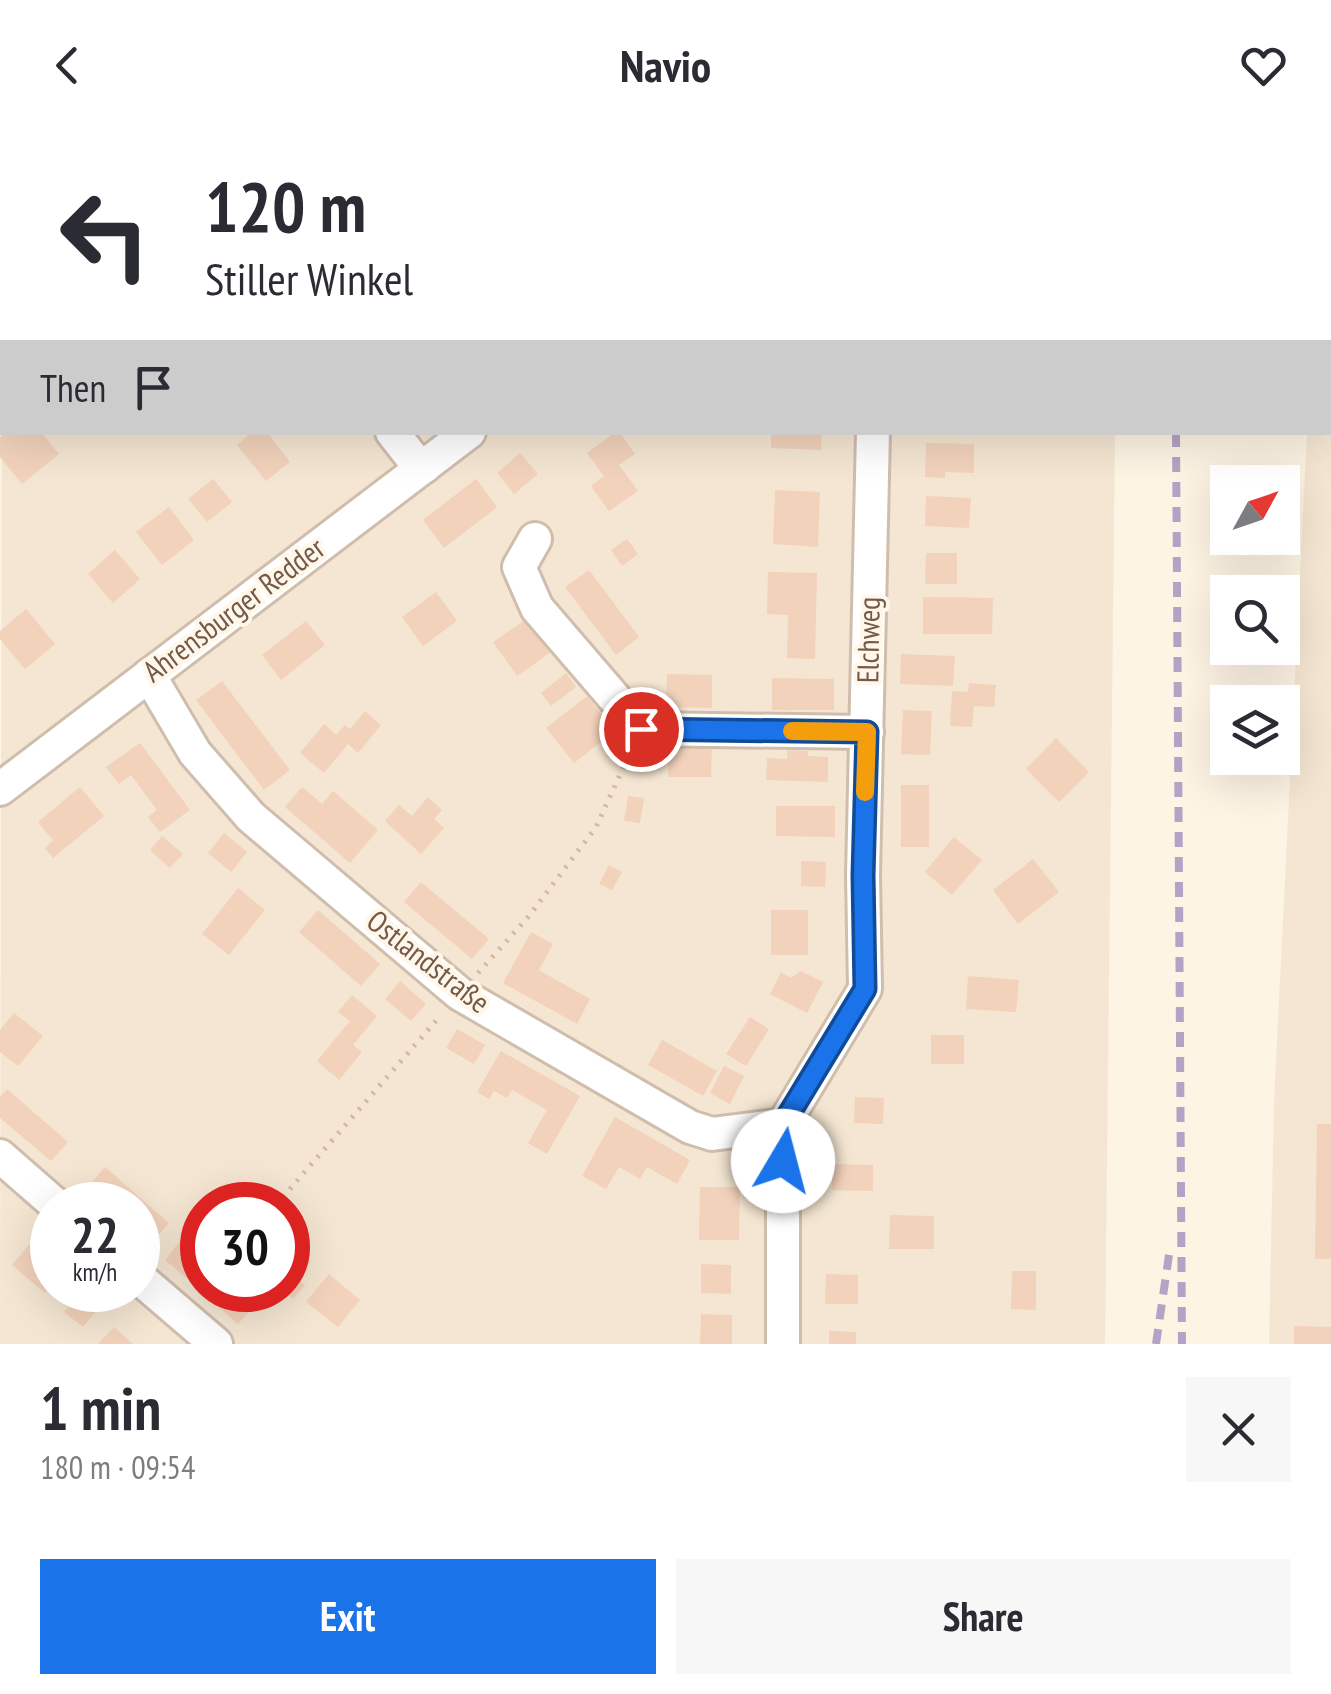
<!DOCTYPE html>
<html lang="en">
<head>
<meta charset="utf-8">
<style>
	:root { --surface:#fff; --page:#f7f7f7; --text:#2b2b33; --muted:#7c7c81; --accent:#1a73e8 }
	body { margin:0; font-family:"PT Sans Narrow",sans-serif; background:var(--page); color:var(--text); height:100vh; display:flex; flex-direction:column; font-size:38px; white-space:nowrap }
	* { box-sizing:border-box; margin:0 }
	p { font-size:32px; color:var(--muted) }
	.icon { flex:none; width:55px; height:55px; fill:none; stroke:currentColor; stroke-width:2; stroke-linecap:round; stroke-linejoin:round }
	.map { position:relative; height:1214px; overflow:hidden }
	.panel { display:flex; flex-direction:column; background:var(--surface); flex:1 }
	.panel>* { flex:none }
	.top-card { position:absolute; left:0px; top:0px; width:1332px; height:305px; box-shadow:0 10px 40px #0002; background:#fff; color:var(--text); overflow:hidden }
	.needle { width:65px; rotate:50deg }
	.tools { position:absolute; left:1210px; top:335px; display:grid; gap:20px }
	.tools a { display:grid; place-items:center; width:90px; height:90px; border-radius:0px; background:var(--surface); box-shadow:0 10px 40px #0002; font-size:50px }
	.speed { position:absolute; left:30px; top:1052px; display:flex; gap:20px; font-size:50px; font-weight:700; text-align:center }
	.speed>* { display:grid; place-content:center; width:130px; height:130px; border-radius:50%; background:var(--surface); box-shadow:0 10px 40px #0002; line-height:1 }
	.speed small { font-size:25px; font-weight:400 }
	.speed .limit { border:15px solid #d22; background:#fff; color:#111 }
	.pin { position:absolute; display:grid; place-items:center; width:85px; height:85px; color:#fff; margin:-42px; border:5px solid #fff; border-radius:50%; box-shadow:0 2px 10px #0007 }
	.me { position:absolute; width:110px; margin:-55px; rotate:8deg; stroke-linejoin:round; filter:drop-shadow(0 0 8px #0008) }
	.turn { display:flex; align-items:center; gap:35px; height:210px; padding:0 40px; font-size:45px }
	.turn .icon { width:130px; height:130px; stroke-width:2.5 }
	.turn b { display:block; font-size:70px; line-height:85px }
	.then { display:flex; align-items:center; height:95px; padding:0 40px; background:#0003; gap:20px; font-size:38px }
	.round { display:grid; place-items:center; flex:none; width:105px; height:105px; border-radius:0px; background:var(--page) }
	.head { display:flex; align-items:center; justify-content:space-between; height:170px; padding:0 40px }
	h1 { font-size:60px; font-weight:700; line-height:75px }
	.primary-button { display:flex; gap:20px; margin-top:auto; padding:20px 40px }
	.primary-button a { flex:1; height:115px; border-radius:0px; background:var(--accent); color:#fff; font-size:40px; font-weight:700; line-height:115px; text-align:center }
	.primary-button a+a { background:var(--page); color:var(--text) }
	header { display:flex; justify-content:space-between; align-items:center; height:130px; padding:0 40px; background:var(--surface); font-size:45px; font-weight:700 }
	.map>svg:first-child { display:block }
</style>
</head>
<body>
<header><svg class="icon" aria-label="back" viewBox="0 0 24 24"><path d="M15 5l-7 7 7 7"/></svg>Navio<svg class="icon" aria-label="heart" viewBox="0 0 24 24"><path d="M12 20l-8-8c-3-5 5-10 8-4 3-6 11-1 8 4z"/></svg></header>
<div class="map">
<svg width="1331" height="1214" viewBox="0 0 1331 1214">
	<rect width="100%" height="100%" fill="#fdf4e4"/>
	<!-- residential -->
	<g fill="#f4e6d2" fill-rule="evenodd">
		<polygon points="203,0 1117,0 200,2"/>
		<polygon points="1331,0 1331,1214 1269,1214 1274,972 1307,303 1330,302"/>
		<path d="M2,152V302L1115,303L1105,1214H0ZM52,1075H138V1160H52ZM202,1075H288V1160H202Z"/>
	</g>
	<!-- building -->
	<g fill="#f2d2bb">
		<polygon points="5,302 41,302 59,324 22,354 0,327 0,307"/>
		<polygon points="252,302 267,302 290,332 266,351 237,315"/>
		<polygon points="616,302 619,302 635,324 619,335 638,361 609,381 591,356 604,346 587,323"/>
		<polygon points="771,302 822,302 821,320 771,318"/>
		<polygon points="926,313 974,314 974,343 945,342 945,348 925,347"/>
		<polygon points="520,323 538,344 514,364 497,343"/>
		<polygon points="213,349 232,372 207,392 188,369"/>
		<polygon points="476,349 497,377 444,418 423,390"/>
		<polygon points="775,360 820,362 818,417 773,414"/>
		<polygon points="926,366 971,368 969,398 925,396"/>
		<polygon points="169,377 194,410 162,435 136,402"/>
		<polygon points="627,409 638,424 622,436 611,420"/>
		<polygon points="115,420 140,449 113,473 88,444"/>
		<polygon points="926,423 957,423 957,454 925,454"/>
		<polygon points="589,440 639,507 616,525 565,457"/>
		<polygon points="768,442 817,443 815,529 787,528 788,485 767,484"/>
		<polygon points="436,462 457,491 423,516 402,487"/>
		<polygon points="923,467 993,468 992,504 923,504"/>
		<polygon points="26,479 55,514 25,539 0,509 0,501"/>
		<polygon points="528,488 551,522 517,546 493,512"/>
		<polygon points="306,491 325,515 281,550 262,525"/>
		<polygon points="901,524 955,526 953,556 900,554"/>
		<polygon points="566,543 576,557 551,576 541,563"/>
		<polygon points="667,544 712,545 712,578 666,577"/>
		<polygon points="772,548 834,549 834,580 772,580"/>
		<polygon points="222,551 290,640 264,660 196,570"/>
		<polygon points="969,553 996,555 994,577 974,576 972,597 950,596 952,561 968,562"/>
		<polygon points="587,566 615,601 574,633 546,598"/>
		<polygon points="903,580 932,581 930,625 901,624"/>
		<polygon points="365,581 381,595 358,623 348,614 324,643 300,623 324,594 336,605 345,595 350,599"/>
		<polygon points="1056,608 1089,642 1059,672 1026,639"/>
		<polygon points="140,613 190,680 160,702 148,687 157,680 131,645 119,654 106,637"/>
		<polygon points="668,615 712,616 711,647 668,647"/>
		<polygon points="787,620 808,621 808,626 828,627 828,652 766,650 767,628 787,629"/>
		<rect x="901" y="655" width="28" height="62"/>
		<polygon points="80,657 104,686 53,728 45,718 53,710 38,692"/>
		<polygon points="302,657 322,674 333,661 378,700 350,733 285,677"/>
		<polygon points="628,666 644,668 640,693 624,691"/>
		<polygon points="428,667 442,680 434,689 444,698 421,724 385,691 399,675 412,686"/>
		<polygon points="776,676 835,676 835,707 776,706"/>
		<polygon points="224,703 247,722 231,742 208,723"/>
		<polygon points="162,706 183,724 170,738 150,720"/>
		<polygon points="954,707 982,730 952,765 925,742"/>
		<polygon points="1033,729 1059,762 1018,794 993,760"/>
		<polygon points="801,731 826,732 825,757 801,756"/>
		<polygon points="609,735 622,742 612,760 599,754"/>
		<polygon points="421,752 489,809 472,829 404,772"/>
		<polygon points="238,758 265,780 229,825 202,804"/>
		<polygon points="318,780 380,834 361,856 299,802"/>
		<rect x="771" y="780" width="37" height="45"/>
		<polygon points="531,802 553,814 539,840 590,869 577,894 503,853"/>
		<polygon points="801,841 823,852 807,883 770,864 781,842 791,848"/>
		<polygon points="968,846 1019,850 1016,882 966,879"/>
		<polygon points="400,851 426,874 411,891 385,869"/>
		<polygon points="352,865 377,886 353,915 362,922 339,950 317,931 350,891 338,882"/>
		<polygon points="14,883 43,906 18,936 0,922 0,900"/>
		<polygon points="750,887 769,899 746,936 726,924"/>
		<polygon points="457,899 485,915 474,934 446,918"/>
		<rect x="931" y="905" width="33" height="29"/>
		<polygon points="662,910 717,941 703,966 648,935"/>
		<polygon points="501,921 580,966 547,1024 528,1013 547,980 512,960 507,968 494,961 489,969 477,962"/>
		<polygon points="724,936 744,946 730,974 710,963"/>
		<polygon points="7,959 68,1012 51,1031 0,988 0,967"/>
		<polygon points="855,967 884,968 883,994 854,993"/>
		<polygon points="615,987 690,1030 677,1054 647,1037 640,1049 619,1037 606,1059 582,1046"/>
		<polygon points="1317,994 1331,994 1331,1129 1315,1129"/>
		<polygon points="832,1034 873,1035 873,1061 832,1060"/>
		<polygon points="105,1037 169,1093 149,1115 138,1105 138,1075 102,1075 85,1060"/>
		<polygon points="700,1057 740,1057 739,1110 699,1110"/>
		<polygon points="890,1085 934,1086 934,1119 889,1119"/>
		<polygon points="38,1104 52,1116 52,1154 45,1163 12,1135"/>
		<polygon points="181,1110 202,1129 202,1135 190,1151 165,1130"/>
		<polygon points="701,1134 731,1135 731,1164 701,1163"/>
		<polygon points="288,1141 305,1155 293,1169 282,1160 288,1160"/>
		<polygon points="1012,1141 1036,1141 1036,1180 1011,1179"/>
		<polygon points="329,1144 360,1170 338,1197 306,1172"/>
		<polygon points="826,1144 858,1145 858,1174 825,1174"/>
		<polygon points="60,1160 105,1160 110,1164 83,1197 64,1182 74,1171"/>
		<polygon points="223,1160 239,1160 255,1175 238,1194 212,1171"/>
		<polygon points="701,1184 732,1185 732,1214 700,1214"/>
		<polygon points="1294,1196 1331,1197 1331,1214 1294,1214"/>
		<polygon points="114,1197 133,1214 98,1214"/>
		<polygon points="829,1201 856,1202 856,1214 829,1214"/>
	</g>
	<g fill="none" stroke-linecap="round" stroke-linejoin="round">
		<!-- minor casing -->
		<g stroke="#d0bead" stroke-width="38">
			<g id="minor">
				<polyline points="864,2 868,0"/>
				<polyline points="392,302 414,330 425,336"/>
				<polyline points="535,409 519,437 537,478 641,599 867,602"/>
				<polyline points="149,545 195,623 251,687 460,864 690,997 712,1004 783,995"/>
				<polyline points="0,659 469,302"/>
				<polyline points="783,995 865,859 863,745 873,302"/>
				<polyline points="0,1026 56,1075"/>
				<polyline points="138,1147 216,1214"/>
				<polyline points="783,1214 783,995"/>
			</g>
		</g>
		<!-- path -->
		<g stroke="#d7b69e" stroke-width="5" stroke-dasharray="2.5 8" stroke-linecap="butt">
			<polyline points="478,843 529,786 596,697 630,623"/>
			<polyline points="276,1075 441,885"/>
		</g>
		<!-- minor -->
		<use href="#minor" stroke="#fff" stroke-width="32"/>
		<!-- rail -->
		<g stroke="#b6a2c6" stroke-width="8" stroke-dasharray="15 10" stroke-linecap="butt">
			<polyline points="1175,0 1175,2"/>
			<polyline points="1176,302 1182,1214"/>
			<polyline points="1156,1214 1170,1118"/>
		</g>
	</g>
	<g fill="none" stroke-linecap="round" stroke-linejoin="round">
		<!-- route casing -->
		<g stroke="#114b97" stroke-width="25">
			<polyline id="route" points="641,599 867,602 863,745 865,859 783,994 783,1031"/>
		</g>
		<!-- route -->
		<use href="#route" stroke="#1a73e8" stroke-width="18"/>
		<!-- slow -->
		<polyline stroke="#f59e0b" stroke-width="18" points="792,601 867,602 865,662"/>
	</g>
	<g text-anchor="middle" stroke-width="8" stroke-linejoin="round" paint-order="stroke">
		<!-- street labels -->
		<g font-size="30" fill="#755a49" stroke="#fff7ea">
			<text transform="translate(234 480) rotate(-37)" y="10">Ahrensburger Redder</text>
			<text transform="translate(869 510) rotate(-89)" y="10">Elchweg</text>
			<text transform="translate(428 832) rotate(38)" y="10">Ostlandstraße</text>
		</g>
	</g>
</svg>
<div class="tools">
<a><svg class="needle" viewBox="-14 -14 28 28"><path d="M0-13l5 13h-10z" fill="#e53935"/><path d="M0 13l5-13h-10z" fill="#7c7c81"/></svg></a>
<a><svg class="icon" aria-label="search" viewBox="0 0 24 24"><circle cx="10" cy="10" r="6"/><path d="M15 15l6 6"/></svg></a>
<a><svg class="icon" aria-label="layers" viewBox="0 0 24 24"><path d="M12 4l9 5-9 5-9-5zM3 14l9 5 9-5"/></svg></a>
</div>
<div class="speed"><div>22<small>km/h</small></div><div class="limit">30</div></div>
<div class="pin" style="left:641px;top:599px;background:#d93025"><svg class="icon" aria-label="arrive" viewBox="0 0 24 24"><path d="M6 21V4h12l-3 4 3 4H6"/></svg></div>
<svg class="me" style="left:783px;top:1031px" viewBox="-20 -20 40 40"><circle r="19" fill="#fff"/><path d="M0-13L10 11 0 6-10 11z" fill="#1a73e8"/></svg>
<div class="top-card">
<div class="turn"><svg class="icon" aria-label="left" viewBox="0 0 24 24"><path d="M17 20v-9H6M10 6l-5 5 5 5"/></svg><div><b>120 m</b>Stiller Winkel</div></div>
<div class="then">Then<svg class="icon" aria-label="arrive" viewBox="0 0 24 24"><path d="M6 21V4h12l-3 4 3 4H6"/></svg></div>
</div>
</div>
<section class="panel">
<div class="head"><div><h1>1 min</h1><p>180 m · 09:54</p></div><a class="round"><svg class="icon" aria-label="close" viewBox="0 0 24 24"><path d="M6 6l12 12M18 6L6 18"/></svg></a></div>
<div class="primary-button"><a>Exit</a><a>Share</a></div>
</section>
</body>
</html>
